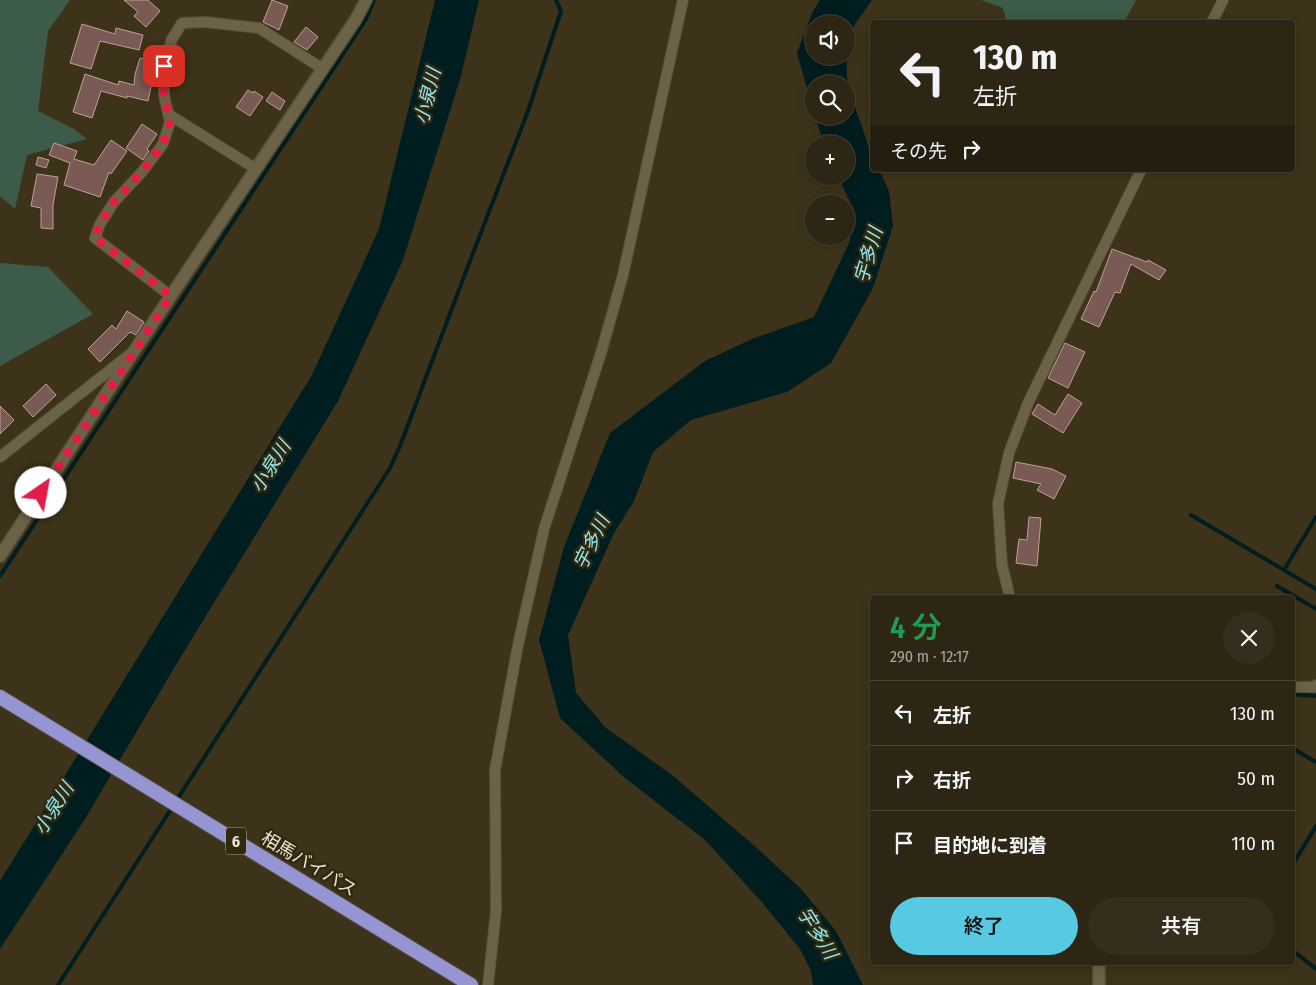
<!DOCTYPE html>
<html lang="ja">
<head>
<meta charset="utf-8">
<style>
	:root { --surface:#2e2614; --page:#362e1d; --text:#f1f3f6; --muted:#a7a5a0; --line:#494334; --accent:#57c9e1 }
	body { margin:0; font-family:"Fira Sans Condensed","Noto Sans JP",sans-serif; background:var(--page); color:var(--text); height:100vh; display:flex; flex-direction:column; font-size:19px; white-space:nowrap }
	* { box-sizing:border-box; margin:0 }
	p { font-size:16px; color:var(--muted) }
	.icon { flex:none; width:28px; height:28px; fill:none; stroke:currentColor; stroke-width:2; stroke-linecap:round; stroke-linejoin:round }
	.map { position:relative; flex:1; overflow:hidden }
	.panel { position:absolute; left:870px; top:595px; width:425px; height:370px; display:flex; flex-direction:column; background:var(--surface); border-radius:5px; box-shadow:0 2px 12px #0003,0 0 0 1px var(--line) }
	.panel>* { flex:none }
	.banner { position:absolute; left:870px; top:20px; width:425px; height:152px; border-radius:5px; box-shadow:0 2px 12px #0003,0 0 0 1px var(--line); background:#2e2614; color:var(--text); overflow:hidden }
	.buttons { position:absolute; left:805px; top:15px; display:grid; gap:10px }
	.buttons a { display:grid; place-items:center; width:50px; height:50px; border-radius:50%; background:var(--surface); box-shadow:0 2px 12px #0003,0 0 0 1px var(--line); font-size:25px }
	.pin { position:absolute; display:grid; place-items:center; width:42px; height:42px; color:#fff; margin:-21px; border-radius:10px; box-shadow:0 2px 8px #0006 }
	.me { position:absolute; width:55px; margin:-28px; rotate:33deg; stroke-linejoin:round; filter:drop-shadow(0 0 4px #0008) }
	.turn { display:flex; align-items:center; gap:18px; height:105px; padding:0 20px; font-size:22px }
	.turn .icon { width:65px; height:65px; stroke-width:2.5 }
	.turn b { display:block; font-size:35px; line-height:42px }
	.then { display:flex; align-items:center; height:48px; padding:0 20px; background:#0003; gap:10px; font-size:19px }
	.round { display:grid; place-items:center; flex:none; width:52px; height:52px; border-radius:26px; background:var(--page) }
	.summary { display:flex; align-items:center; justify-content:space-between; height:85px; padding:0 20px }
	h1 { font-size:30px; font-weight:600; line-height:38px; color:#1e9e55 }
	.button { display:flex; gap:10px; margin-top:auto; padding:10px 20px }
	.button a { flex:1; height:58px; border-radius:30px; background:var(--accent); color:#111; font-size:20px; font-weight:600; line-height:58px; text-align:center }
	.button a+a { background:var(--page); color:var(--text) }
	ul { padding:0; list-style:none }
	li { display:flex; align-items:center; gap:15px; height:65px; padding:0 20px; border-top:1px solid var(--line) }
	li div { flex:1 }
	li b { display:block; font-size:19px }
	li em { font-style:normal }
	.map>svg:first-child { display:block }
</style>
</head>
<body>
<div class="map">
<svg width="1316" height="985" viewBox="0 0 1316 985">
	<rect width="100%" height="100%" fill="#3d331a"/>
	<!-- green -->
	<g fill="#3d5b49">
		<polygon points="0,0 70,0 48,31 38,111 74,129 87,139 27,155 15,209 0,196"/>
		<polygon points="981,0 1136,0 1124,22 1007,22 1003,8"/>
		<polygon points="0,263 48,267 93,314 0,366"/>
	</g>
	<!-- water -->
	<g fill="#001d1f">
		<polygon points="435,0 479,0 461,76 403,260 338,401 180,658 85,819 0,949 0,881 312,375 379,229"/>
		<path d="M820,0H872L846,37V24H814V56H846V52C847,63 846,76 849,87C855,112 872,146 872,170H879L889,191L893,226L873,288L831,363L787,392L691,420L653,452L634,501L614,533L568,635L576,693L606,728L672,775L758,849L800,888L836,931L863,985H813L811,971L800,949L761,901L705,840L625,778L560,718L539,640L564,547L610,433L705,361L752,339L814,317L850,241L852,206L838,176H846V144H824L815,116H846V84H814V113L797,53L813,11Z"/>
	</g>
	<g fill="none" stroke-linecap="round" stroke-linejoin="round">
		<!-- stream -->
		<g stroke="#001d1f" stroke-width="4">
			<polyline points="1191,515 1316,589"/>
			<polyline points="1284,570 1316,517"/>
			<polyline points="0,576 366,19 374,0"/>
			<polyline points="1277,586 1316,609"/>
			<polyline points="1292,694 1316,696"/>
			<polyline points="1292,748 1316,762"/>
			<polyline points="1292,866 1316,826"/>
			<polyline points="1292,950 1316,969"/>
			<polyline points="58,985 390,468 400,446 468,266 528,111 561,11 556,0"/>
		</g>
	</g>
	<!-- building -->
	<g fill="#795a54" stroke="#c19f98">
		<polygon points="124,0 148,0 160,11 146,27 134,16 138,12"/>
		<polygon points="272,0 288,6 279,30 263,22"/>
		<polygon points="82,24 115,34 116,28 143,35 139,50 100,41 91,69 70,63"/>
		<polygon points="306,27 318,37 307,50 294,42"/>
		<polygon points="140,58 152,61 149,75 153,76 148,101 127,96 127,98 101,91 92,118 73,112 85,74 118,85 119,81 134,85 135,74"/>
		<polygon points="248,90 253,93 254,91 263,97 250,116 236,107"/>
		<polygon points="272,92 285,101 280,110 266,101"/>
		<polygon points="142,124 157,134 147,149 149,151 143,160 126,148"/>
		<polygon points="111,140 127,151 111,174 109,172 100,197 64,185 70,163 49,155 54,143 77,151 74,159 94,165"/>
		<polygon points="38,157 49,160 46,168 36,165"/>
		<polygon points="37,174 58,177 53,205 53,229 41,228 41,208 31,206"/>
		<polygon points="1112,249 1147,262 1148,260 1166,270 1159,280 1131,264 1120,293 1115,292 1099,327 1081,319 1094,291 1096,292"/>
		<polygon points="127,311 144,322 136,335 130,332 100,362 88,349 112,325 116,329"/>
		<polygon points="1065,343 1085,352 1068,388 1048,378"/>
		<polygon points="46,384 56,395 33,417 23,406"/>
		<polygon points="1068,394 1082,403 1063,433 1032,414 1038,404 1055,415"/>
		<polygon points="0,406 14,420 0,434"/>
		<polygon points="1016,462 1052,469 1066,476 1054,499 1037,490 1041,484 1013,478"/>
		<polygon points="1029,517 1041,518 1037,566 1016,563 1019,539 1027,540"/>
	</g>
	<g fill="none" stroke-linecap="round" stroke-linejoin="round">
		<!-- minor casing -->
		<g stroke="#574f39" stroke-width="12">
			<g id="minor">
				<polyline points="1212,22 1223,0"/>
				<polyline points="168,114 256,169"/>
				<polyline points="171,296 95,238 100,224 114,202 142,172 163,144 170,122 164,95 164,66 172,39 182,23 205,22 259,28 323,69"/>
				<polyline points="0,457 129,355"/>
				<polyline points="1010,598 1002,565 998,504 1009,453 1028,403 1141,170"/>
				<polyline points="1292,687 1314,687 1316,685"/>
				<polyline points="488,985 496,911 495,770 518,645 544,529 601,353 623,275 683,0"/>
			</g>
		</g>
		<!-- tertiary casing -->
		<g stroke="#574f39" stroke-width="14">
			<g id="tertiary">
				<polyline points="0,556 134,351 356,19 366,0"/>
				<polyline points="1099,985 1099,962"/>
			</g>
		</g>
		<!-- trunk casing -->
		<g stroke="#574f39" stroke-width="16">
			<polyline id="trunk" points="0,697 471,985"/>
		</g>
		<!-- minor -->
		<use href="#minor" stroke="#6c6247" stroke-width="10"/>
		<!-- tertiary -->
		<use href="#tertiary" stroke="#6c6247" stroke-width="11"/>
		<!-- trunk -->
		<use href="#trunk" stroke="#9495d2" stroke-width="14"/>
	</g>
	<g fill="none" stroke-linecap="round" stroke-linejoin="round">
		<!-- route -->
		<polyline stroke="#e11d48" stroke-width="9" stroke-dasharray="0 16.2" points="41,493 171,296 95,238 100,224 114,202 142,172 163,144 170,122 164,95 164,66"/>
	</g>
	<g text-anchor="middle" stroke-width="5" stroke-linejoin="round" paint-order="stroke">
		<!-- shield labels -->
		<rect fill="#322910" stroke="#b1aa98" stroke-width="1" x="226" y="827.5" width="20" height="27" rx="4"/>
		<g font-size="16" font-weight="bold" fill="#e8e2d3">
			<text x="236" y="847">6</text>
		</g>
		<!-- street labels -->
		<g font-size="18" fill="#e8e2d3" stroke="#322910">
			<text transform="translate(309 864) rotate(31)" y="6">相馬バイパス</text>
		</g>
		<!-- water labels -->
		<g font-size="19" font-style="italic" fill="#8ce9f1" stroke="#322910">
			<text transform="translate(427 96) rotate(-76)" y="7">小泉川</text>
			<text transform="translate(868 255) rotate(-74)" y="7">宇多川</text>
			<text transform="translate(270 466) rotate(-58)" y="7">小泉川</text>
			<text transform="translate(591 542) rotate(-64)" y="7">宇多川</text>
			<text transform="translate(53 808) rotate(-58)" y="7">小泉川</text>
			<text transform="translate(818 933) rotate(58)" y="7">宇多川</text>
		</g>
	</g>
</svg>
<div class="buttons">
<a><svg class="icon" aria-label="sound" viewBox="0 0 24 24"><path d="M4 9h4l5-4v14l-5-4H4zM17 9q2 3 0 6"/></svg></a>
<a><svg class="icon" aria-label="search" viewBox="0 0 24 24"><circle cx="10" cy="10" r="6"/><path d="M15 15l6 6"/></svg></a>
<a>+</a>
<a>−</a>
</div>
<div class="pin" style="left:164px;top:66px;background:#d93025"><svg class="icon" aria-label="arrive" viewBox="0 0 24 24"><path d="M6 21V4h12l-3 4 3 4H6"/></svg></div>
<svg class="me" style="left:41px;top:493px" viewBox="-20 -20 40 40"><circle r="19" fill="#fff"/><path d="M0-13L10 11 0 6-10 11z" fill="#e11d48"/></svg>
<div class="banner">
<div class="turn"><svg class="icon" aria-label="left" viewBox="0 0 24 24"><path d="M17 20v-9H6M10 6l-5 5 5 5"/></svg><div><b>130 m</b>左折</div></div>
<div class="then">その先<svg class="icon" aria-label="right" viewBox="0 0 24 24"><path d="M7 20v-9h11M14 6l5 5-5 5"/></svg></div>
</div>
<section class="panel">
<div class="summary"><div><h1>4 分</h1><p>290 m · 12:17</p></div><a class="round"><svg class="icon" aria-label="close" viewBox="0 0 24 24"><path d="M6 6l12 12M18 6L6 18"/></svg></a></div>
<ul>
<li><svg class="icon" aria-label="left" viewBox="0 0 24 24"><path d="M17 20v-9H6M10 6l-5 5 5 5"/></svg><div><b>左折</b></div><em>130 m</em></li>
<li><svg class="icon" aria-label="right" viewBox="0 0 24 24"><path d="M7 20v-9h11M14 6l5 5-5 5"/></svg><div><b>右折</b></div><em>50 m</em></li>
<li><svg class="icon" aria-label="arrive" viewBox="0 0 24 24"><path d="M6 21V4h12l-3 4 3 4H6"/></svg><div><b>目的地に到着</b></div><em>110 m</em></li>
</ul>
<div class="button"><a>終了</a><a>共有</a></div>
</section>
</div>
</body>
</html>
